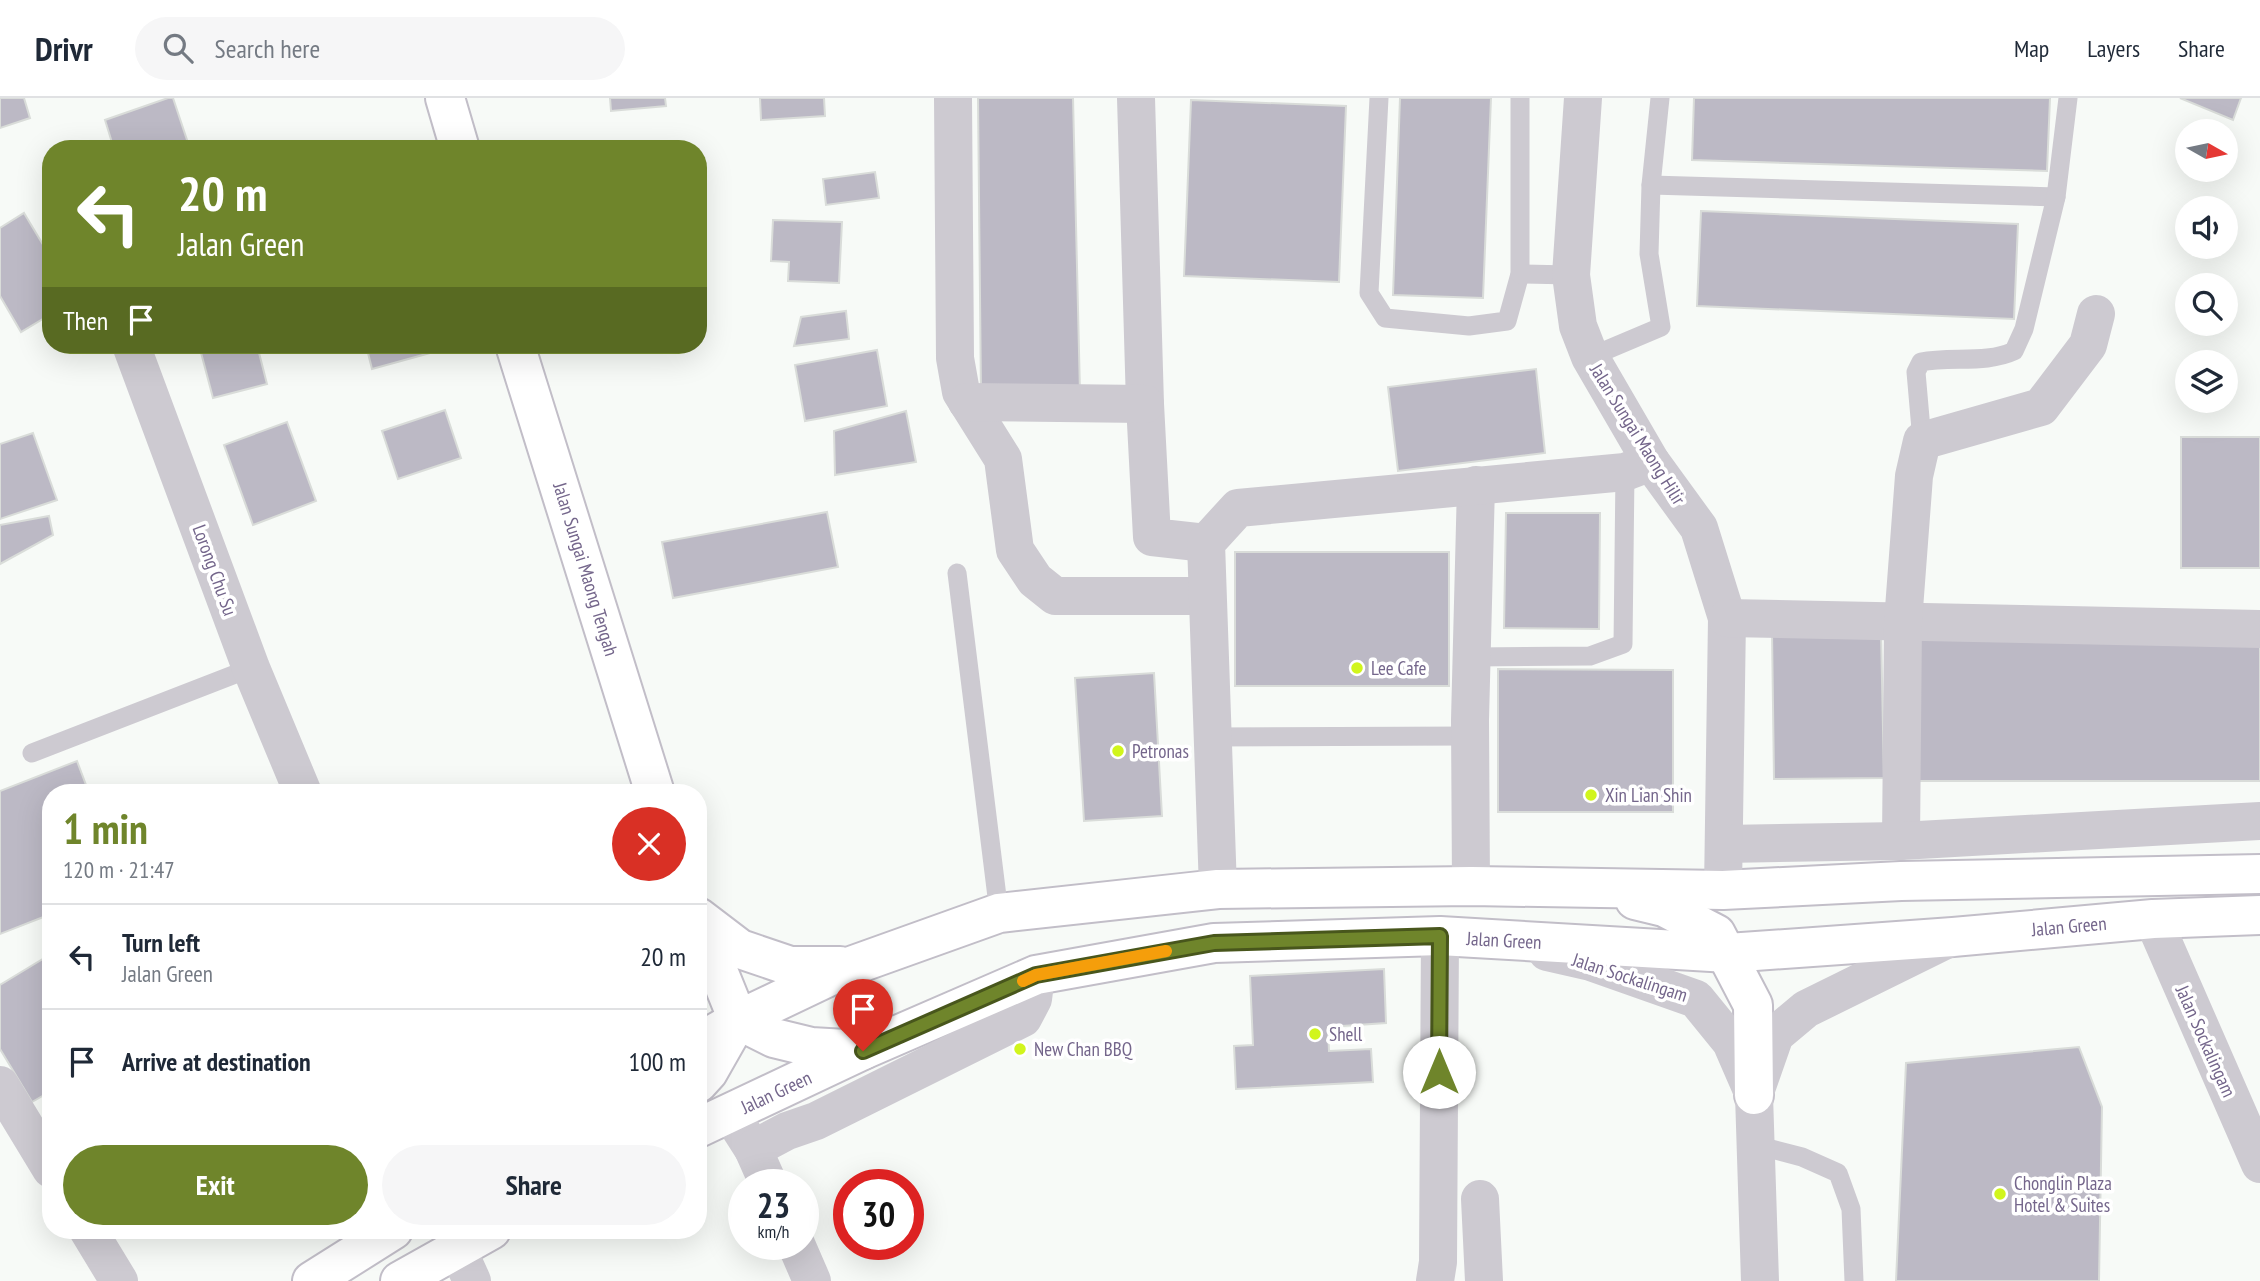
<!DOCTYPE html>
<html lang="en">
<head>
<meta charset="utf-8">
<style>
	:root { --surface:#fff; --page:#f6f6f7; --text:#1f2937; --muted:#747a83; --line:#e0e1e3; --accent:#6f852b }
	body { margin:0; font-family:"PT Sans Narrow",sans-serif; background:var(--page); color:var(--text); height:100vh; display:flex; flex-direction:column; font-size:26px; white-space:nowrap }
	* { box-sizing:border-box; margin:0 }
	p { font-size:23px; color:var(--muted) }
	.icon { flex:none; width:38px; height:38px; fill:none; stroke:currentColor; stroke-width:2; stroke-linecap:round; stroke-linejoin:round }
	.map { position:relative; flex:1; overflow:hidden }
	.panel { position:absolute; left:42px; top:686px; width:665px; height:455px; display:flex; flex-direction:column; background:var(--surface); border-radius:28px; box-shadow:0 7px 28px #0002 }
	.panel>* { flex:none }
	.banner { position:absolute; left:42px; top:42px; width:665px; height:214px; border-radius:28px; box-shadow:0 7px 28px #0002; background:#6f852b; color:#fff; overflow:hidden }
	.needle { width:46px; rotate:99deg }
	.fabs { position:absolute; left:2175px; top:21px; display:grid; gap:14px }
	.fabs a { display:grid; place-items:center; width:63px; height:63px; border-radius:50%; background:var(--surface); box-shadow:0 7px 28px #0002; font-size:35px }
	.speed { position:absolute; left:728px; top:1071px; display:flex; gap:14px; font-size:35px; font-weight:700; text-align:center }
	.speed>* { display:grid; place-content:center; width:91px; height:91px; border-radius:50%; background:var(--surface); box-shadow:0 7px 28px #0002; line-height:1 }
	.speed small { font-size:18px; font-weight:400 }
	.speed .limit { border:10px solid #d22; background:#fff; color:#111 }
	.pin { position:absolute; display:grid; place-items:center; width:60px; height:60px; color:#fff; margin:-72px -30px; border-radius:50% 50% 50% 0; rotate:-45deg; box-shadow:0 0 7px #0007 }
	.pin .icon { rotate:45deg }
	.me { position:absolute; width:77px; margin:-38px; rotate:0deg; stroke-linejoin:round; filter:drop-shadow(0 0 5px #0008) }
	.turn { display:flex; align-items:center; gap:24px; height:147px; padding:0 21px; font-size:32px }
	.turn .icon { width:91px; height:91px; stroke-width:2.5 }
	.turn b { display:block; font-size:49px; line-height:60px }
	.then { display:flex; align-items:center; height:66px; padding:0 21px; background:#0003; gap:14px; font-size:26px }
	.round { display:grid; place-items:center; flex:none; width:74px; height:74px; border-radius:37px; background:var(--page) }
	.headline { display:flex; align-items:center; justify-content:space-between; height:119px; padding:0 21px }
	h1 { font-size:42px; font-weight:800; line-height:52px; color:var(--accent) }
	.action { display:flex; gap:14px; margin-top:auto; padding:14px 21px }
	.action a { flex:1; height:80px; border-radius:42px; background:var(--accent); color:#fff; font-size:28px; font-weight:800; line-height:80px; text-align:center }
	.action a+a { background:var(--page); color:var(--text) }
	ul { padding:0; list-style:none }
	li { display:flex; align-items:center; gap:21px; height:105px; padding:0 21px; border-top:2px solid var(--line) }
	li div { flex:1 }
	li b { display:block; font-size:26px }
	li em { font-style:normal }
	header { display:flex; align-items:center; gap:42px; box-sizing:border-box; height:98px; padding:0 35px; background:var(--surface); border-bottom:2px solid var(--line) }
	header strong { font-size:33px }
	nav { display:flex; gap:38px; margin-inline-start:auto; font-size:24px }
	.search { width:490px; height:63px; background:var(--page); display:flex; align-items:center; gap:18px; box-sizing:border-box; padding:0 24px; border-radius:38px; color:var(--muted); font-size:26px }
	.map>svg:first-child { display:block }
</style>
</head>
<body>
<header>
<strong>Drivr</strong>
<div class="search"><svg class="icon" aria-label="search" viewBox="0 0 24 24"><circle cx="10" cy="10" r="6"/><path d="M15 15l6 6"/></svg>Search here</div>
<nav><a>Map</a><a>Layers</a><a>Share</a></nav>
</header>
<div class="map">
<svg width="2260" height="1183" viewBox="0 0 2260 1183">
	<rect width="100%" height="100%" fill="#f7faf7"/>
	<!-- building -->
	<g fill="#bcb9c5" stroke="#d9dcd9" stroke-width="2">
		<polygon points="0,0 24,0 30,20 0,30"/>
		<polygon points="168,0 173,0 190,51 114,51 105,22"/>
		<polygon points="610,0 665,0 666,8 611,13"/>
		<polygon points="760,0 824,0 825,18 761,22"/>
		<polygon points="978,0 1073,0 1080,295 981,297"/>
		<polygon points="1400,0 1491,0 1483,200 1393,197"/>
		<polygon points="1694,0 2050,0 2047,73 1692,62"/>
		<polygon points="2180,0 2241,0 2233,22"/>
		<polygon points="1191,2 1346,8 1339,184 1184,178"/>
		<polygon points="875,74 879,100 826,107 823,81"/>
		<polygon points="1701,113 2018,126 2014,221 1697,208"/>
		<polygon points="24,115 51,160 51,216 21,234 0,198 0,130"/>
		<polygon points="773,122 842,124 839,185 788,183 789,164 771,163"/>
		<polygon points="846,213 849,241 794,248 801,219"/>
		<polygon points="199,247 257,247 267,286 213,300"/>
		<polygon points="366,247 427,247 430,255 372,271"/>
		<polygon points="877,252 887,308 805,323 795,267"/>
		<polygon points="1536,271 1545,355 1398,373 1388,289"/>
		<polygon points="445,312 461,360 398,381 382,333"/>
		<polygon points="906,313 916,364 835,377 834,333"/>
		<polygon points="287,324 316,403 253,427 224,347"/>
		<polygon points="33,335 57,402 0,421 0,346"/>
		<rect x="2181" y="339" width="79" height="131"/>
		<polygon points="827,414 838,469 673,500 662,444"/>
		<polygon points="1506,415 1600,415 1599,531 1504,530"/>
		<polygon points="49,418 53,437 0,466 0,427"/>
		<rect x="1235" y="454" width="214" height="134"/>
		<polygon points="1881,532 1884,680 1774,681 1772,534"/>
		<polygon points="1919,536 2260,536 2260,683 1918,683"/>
		<polygon points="1498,571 1673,572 1673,714 1498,714"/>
		<polygon points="1154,575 1162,718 1084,723 1075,580"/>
		<polygon points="77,663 89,695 51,695 51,816 0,836 0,693"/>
		<polygon points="51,856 51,993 32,1004 0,951 0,887"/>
		<polygon points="1384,871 1386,925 1328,929 1329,953 1371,951 1373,984 1236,991 1234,948 1253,947 1250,878"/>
		<polygon points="2079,949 2102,1009 2099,1183 1896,1183 1906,965"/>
	</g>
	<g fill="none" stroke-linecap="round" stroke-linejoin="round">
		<!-- secondary casing -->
		<g stroke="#c2bec8" stroke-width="42">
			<g id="secondary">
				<polyline points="445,0 460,51"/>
				<polyline points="515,247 655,695"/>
				<polyline points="1635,802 1664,809 1716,836 1753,907 1754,997"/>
				<polyline points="698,819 740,851 790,868 840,868"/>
				<polyline points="698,823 738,922"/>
				<polyline points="738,922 774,940 811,949 863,952"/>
				<polyline points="698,945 738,922 851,868 999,815 1218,791 1471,788 1723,792 1901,783 2260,776"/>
				<polyline points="698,985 708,974 737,923"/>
				<polyline points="698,1030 863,952 1036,877 1214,845 1440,838 1728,855 1953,839 2153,821 2260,817"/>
				<polyline points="312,1183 393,1132"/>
				<polyline points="400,1183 491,1132"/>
			</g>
		</g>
		<!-- lane -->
		<g stroke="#cdcad1" stroke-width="19">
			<polyline points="1379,0 1369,195 1385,220 1469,228 1507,223 1520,176 1520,0"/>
			<polyline points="1651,87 2056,99"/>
			<polyline points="1520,176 1571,177"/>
			<polyline points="1590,259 1661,229 1649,156 1651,87 1660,0"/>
			<path d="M1922,343L1916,274L1921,264C1952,258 1986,266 2014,253L2024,231L2056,99L2068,0"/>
			<polyline points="957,475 999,815"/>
			<polyline points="1473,559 1590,558 1623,546 1625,374"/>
			<polyline points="1212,639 1471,638"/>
			<polyline points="32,655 251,570"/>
			<polyline points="1756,1047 1802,1059 1838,1075 1851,1111 1854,1183"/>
		</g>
		<!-- street -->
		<g stroke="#cdcad1" stroke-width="38">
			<polyline points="953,0 955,260 961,294 1003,361 1015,452 1035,482 1055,498 1207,498"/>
			<polyline points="1136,0 1145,306 1152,439 1206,445"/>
			<polyline points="1583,0 1571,177 1578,228 1590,259 1651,364 1699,430 1727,520 1723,792"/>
			<polyline points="131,247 251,570 303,695"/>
			<polyline points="967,304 1145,306"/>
			<polyline points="1727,520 2260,531"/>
			<polyline points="1901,743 1903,524 1914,378 1922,343 2041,309 2088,247 2096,216"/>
			<polyline points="1724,746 1901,743 2260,723"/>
			<polyline points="1471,788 1470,622 1476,387"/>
			<polyline points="1218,791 1206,445 1238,410 1625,374 1651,364"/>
			<polyline points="2153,821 2260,1066"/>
			<polyline points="1547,854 1591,864 1696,901 1731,944 1754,997"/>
			<polyline points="0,987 51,1071"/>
			<polyline points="739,1029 753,1051 769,1087"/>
			<polyline points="753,1051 787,1033 816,1023 1023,920 1033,901 1036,877"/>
			<polyline points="1480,1101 1484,1183"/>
			<polyline points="88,1132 119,1183"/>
			<polyline points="796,1146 812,1183"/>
			<polyline points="457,1150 472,1183"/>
			<polyline points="1435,1183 1438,1164 1440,838"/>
			<polyline points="1760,1183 1754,997 1775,937 1806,911 1952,839"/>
		</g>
		<!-- secondary -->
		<use href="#secondary" stroke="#fff" stroke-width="38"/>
	</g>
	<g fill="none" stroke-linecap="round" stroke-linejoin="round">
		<!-- route casing -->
		<g stroke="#48561c" stroke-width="18">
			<polyline id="route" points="863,953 1036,877 1214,845 1440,838 1439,974"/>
		</g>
		<!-- route -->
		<use href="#route" stroke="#6f852b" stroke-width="12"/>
		<!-- slow -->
		<polyline stroke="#f59e0b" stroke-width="12" points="1023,883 1036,877 1166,853"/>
	</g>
	<!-- markers -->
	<g fill="#d1f51c" stroke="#fff" stroke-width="2.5">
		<circle cx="1357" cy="570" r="7"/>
		<circle cx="1118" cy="653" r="7"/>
		<circle cx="1591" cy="697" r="7"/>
		<circle cx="1315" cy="936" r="7"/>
		<circle cx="1020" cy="951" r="7"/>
		<circle cx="2000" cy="1096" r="7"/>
	</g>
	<g text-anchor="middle" stroke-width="7" stroke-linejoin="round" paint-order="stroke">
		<!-- street labels -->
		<g font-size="19" fill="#74668b" stroke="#fff">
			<text transform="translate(1638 336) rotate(58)" y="7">Jalan Sungai Maong Hilir</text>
			<text transform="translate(586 471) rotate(73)" y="7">Jalan Sungai Maong Tengah</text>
			<text transform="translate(215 472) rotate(70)" y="7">Lorong Chu Su</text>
			<text transform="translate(2069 828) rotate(-5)" y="7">Jalan Green</text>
			<text transform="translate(1504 842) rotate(3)" y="7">Jalan Green</text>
			<text transform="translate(1630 879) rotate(18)" y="7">Jalan Sockalingam</text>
			<text transform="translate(2206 943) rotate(66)" y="7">Jalan Sockalingam</text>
			<text transform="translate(776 994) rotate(-25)" y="7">Jalan Green</text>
		</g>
		<!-- poi labels -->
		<g font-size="19" fill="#74668b" stroke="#fff" text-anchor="start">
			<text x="1371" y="577">Lee Cafe</text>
			<text x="1132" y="660">Petronas</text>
			<text x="1605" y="704">Xin Lian Shin</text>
			<text x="1329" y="943">Shell</text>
			<text x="1034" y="958">New Chan BBQ</text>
			<text x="2014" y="1092">Chonglin Plaza<tspan x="2014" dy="22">Hotel &amp; Suites</tspan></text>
		</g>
	</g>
</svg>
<div class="fabs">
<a><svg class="needle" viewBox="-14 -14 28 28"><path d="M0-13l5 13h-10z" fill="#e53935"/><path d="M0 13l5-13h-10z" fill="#747a83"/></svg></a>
<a><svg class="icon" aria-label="sound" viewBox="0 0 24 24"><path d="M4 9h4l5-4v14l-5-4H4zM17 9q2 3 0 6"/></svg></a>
<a><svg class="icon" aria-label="search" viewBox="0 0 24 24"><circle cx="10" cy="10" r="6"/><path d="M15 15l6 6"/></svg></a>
<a><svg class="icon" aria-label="layers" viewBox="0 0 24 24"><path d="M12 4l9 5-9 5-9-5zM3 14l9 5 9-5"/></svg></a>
</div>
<div class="speed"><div>23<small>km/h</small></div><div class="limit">30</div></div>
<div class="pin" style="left:863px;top:953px;background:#d93025"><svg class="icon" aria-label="arrive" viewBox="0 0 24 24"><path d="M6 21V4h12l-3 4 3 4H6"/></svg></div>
<svg class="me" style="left:1439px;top:974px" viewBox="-20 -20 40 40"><circle r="19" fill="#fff"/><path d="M0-13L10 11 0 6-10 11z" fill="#6f852b"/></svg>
<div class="banner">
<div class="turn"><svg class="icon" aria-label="left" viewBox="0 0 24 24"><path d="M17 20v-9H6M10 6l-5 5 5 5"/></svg><div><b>20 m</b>Jalan Green</div></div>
<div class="then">Then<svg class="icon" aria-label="arrive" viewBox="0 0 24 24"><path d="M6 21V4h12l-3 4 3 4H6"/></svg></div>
</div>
<section class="panel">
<div class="headline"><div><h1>1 min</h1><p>120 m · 21:47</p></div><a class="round" style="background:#d93025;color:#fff"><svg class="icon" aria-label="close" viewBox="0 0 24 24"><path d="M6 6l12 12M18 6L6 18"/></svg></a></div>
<ul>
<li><svg class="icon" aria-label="left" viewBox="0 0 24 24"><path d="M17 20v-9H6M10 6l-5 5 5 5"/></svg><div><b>Turn left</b><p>Jalan Green</p></div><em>20 m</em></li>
<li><svg class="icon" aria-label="arrive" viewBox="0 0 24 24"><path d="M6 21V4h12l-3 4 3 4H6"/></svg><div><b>Arrive at destination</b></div><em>100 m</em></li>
</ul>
<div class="action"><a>Exit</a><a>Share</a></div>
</section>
</div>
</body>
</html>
